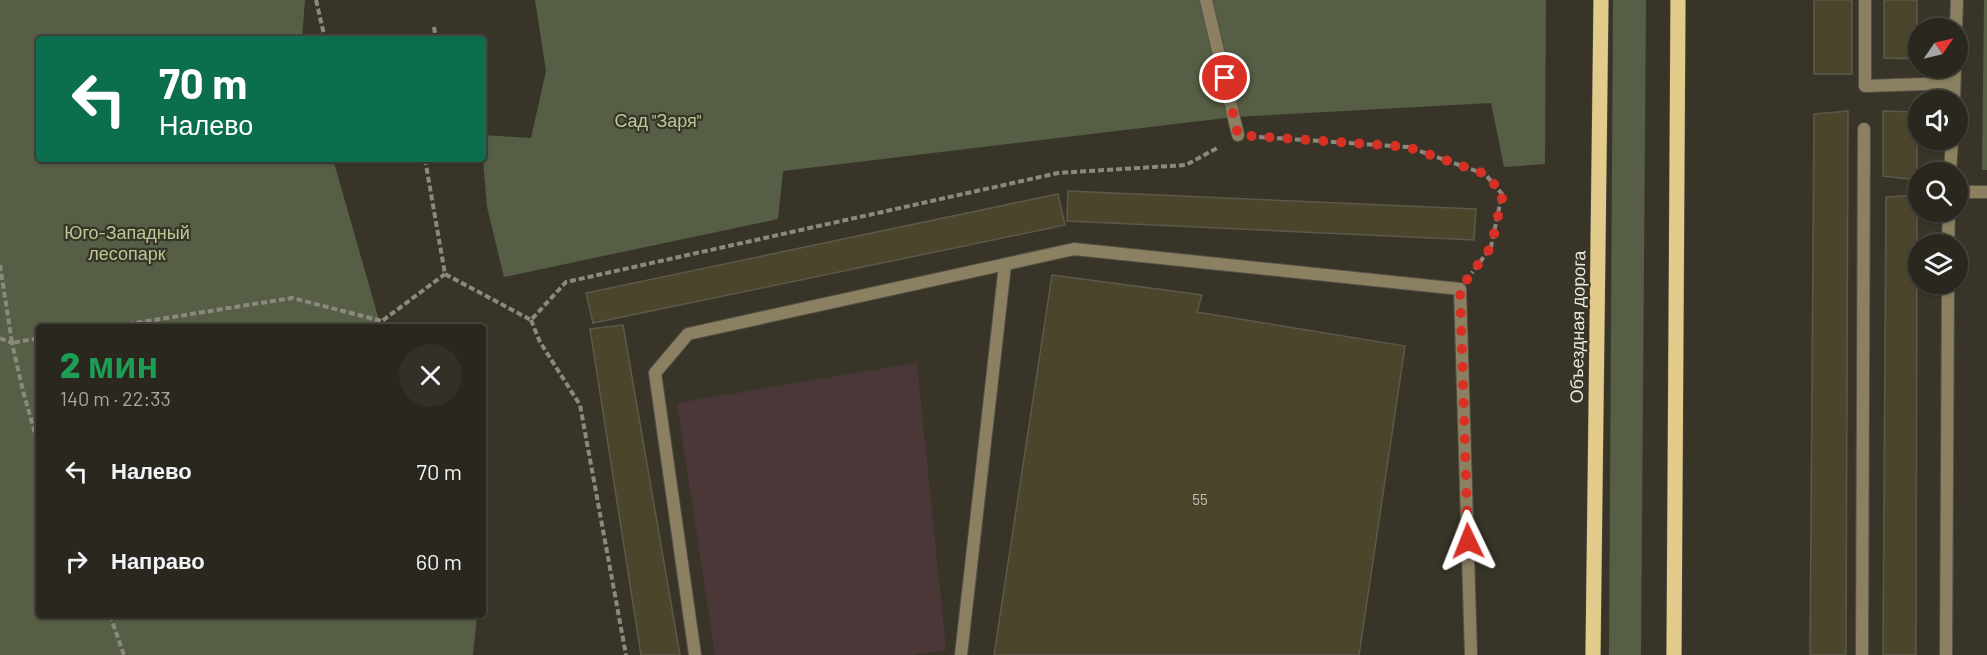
<!DOCTYPE html>
<html lang="ru">
<head>
<meta charset="utf-8">
<style>
	:root { --surface:#2a281e; --page:#323027; --text:#f1f3f6; --muted:#a5a6a4; --line:#46443c }
	body { margin:0; font-family:Barlow,sans-serif; background:var(--page); color:var(--text); height:100vh; display:flex; flex-direction:column; font-size:22px; white-space:nowrap }
	* { box-sizing:border-box; margin:0 }
	p { font-size:20px; color:var(--muted) }
	.icon { flex:none; width:33px; height:33px; fill:none; stroke:currentColor; stroke-width:2; stroke-linecap:round; stroke-linejoin:round }
	.map { position:relative; flex:1; overflow:hidden }
	.side { position:absolute; left:36px; top:324px; width:450px; height:294px; display:flex; flex-direction:column; background:var(--surface); border-radius:6px; box-shadow:0 2px 4px #0004,0 0 0 2px var(--line) }
	.side>* { flex:none }
	.guide { position:absolute; left:36px; top:36px; width:450px; height:126px; border-radius:6px; box-shadow:0 2px 4px #0004,0 0 0 2px var(--line); background:#0b6e4f; color:#fff; overflow:hidden }
	.needle { width:39px; rotate:56deg }
	.buttons { position:absolute; left:1908px; top:18px; display:grid; gap:12px }
	.buttons a { display:grid; place-items:center; width:60px; height:60px; border-radius:50%; background:var(--surface); box-shadow:0 2px 4px #0004,0 0 0 2px var(--line); font-size:30px }
	.pin { position:absolute; display:grid; place-items:center; width:51px; height:51px; color:#fff; margin:-26px; border:3px solid #fff; border-radius:50%; box-shadow:0 2px 6px #0007 }
	.me { position:absolute; width:66px; margin:-33px; rotate:358deg; stroke-linejoin:round; filter:drop-shadow(0 0 4px #0008) }
	.turn { display:flex; align-items:center; gap:21px; height:126px; padding:0 24px; font-size:27px }
	.turn .icon { width:78px; height:78px; stroke-width:2.5 }
	.turn b { display:block; font-size:42px; line-height:51px }
	.round { display:grid; place-items:center; flex:none; width:63px; height:63px; border-radius:32px; background:var(--page) }
	.overview { display:flex; align-items:center; justify-content:space-between; height:102px; padding:0 24px }
	h1 { font-size:36px; font-weight:800; line-height:45px; color:#1e9e55 }
	ul { padding:0; list-style:none }
	li { display:flex; align-items:center; gap:18px; height:90px; padding:0 24px }
	li div { flex:1 }
	li b { display:block; font-size:22px }
	li em { font-style:normal }
	.map>svg:first-child { display:block }
</style>
</head>
<body>
<div class="map">
<svg width="1987" height="655" viewBox="0 0 1987 655">
	<rect width="100%" height="100%" fill="#383528"/>
	<!-- commercial -->
	<polygon fill="#4b3737" points="917,363 946,650 913,655 715,655 677,403"/>
	<!-- green -->
	<g fill="#565e45">
		<polygon points="0,0 305,0 302,39 39,39 39,159 333,159 381,327 39,327 39,615 477,615 473,655 0,655"/>
		<polygon points="535,0 1546,0 1545,164 1504,167 1491,103 1234,117 783,171 778,219 504,277 487,207 483,159 483,135 531,138 546,71"/>
		<polygon points="1613,0 1646,0 1641,655 1609,655"/>
		<polygon points="1984,0 1987,0 1987,170 1982,170"/>
	</g>
	<!-- building -->
	<g fill="#4b452c" stroke="#5c594a" stroke-width="1.5">
		<rect x="1814" y="0" width="38" height="74"/>
		<polygon points="1884,0 1917,0 1917,59 1884,58"/>
		<polygon points="1848,111 1846,655 1810,655 1814,114"/>
		<polygon points="1883,111 1917,112 1917,180 1883,176"/>
		<polygon points="1068,191 1476,209 1474,240 1067,221"/>
		<polygon points="1058,194 1065,225 593,323 586,293"/>
		<polygon points="1917,195 1916,655 1883,655 1886,197"/>
		<polygon points="1052,275 1202,295 1197,312 1405,346 1359,655 994,655"/>
		<polygon points="623,325 680,655 641,655 590,329"/>
	</g>
	<g fill="none" stroke-linecap="round" stroke-linejoin="round">
		<!-- lane casing -->
		<g stroke="#545145" stroke-width="14">
			<g id="lane">
				<polyline points="1206,0 1238,135"/>
				<polyline points="1865,0 1865,86 1954,83"/>
				<polyline points="1958,192 1987,192"/>
				<polyline points="695,655 655,373 688,334 1074,249 1460,289 1471,655"/>
				<polyline points="961,655 1005,265"/>
				<polyline points="1862,655 1864,129"/>
			</g>
		</g>
		<!-- street casing -->
		<g stroke="#545145" stroke-width="14">
			<g id="street">
				<polyline points="1956,28 1957,0"/>
				<polyline points="1954,100 1955,68"/>
				<polyline points="1950,172 1952,140"/>
				<polyline points="1948,244 1949,212"/>
				<polyline points="1946,655 1948,284"/>
			</g>
		</g>
		<!-- primary casing -->
		<g stroke="#545145" stroke-width="16">
			<g id="primary">
				<polyline points="1593,655 1601,0"/>
				<polyline points="1674,655 1678,0"/>
			</g>
		</g>
		<!-- path -->
		<g stroke="#8b897e" stroke-width="4" stroke-dasharray="6 3" stroke-linecap="butt">
			<polyline points="316,0 325,39"/>
			<polyline points="434,27 436,39"/>
			<polyline points="1259,137 1408,147 1485,174 1502,194 1491,247 1472,273"/>
			<polyline points="425,159 445,274 531,320 566,282 1058,173 1186,165 1219,147"/>
			<polyline points="0,265 12,343 39,338"/>
			<polyline points="531,320 540,342 580,405 626,655"/>
			<polyline points="110,327 292,298 382,321"/>
			<polyline points="377,327 382,321 445,274"/>
			<polyline points="0,338 12,343 23,391 39,447"/>
			<polyline points="110,615 124,655"/>
		</g>
		<!-- lane -->
		<use href="#lane" stroke="#8c8062" stroke-width="12"/>
		<!-- street -->
		<use href="#street" stroke="#8c8062" stroke-width="12"/>
		<!-- primary -->
		<use href="#primary" stroke="#e2cb8b" stroke-width="15"/>
	</g>
	<g fill="none" stroke-linecap="round" stroke-linejoin="round">
		<!-- route -->
		<polyline stroke="#d93025" stroke-width="10" stroke-dasharray="0 18" points="1225,78 1238,135 1408,147 1485,174 1503,194 1491,247 1460,289 1468,541"/>
	</g>
	<g text-anchor="middle" stroke-width="4.5" stroke-linejoin="round" paint-order="stroke">
		<!-- number labels -->
		<g font-size="15" fill="#c1beb2">
			<text x="1200" y="505">55</text>
		</g>
		<!-- park labels -->
		<g font-size="18" fill="#b9c996" stroke="#383528">
			<text x="658" y="127">Сад "Заря"</text>
			<text x="127" y="239">Юго-Западный<tspan x="127" dy="21">лесопарк</tspan></text>
		</g>
		<!-- street labels -->
		<g font-size="18" fill="#e8e7de" stroke="#383528">
			<text transform="translate(1578 327) rotate(-89)" y="6">Объездная дорога</text>
		</g>
	</g>
</svg>
<div class="buttons">
<a><svg class="needle" viewBox="-14 -14 28 28"><path d="M0-13l5 13h-10z" fill="#e53935"/><path d="M0 13l5-13h-10z" fill="#a5a6a4"/></svg></a>
<a><svg class="icon" aria-label="sound" viewBox="0 0 24 24"><path d="M4 9h4l5-4v14l-5-4H4zM17 9q2 3 0 6"/></svg></a>
<a><svg class="icon" aria-label="search" viewBox="0 0 24 24"><circle cx="10" cy="10" r="6"/><path d="M15 15l6 6"/></svg></a>
<a><svg class="icon" aria-label="layers" viewBox="0 0 24 24"><path d="M12 4l9 5-9 5-9-5zM3 14l9 5 9-5"/></svg></a>
</div>
<div class="pin" style="left:1225px;top:78px;background:#d93025"><svg class="icon" aria-label="arrive" viewBox="0 0 24 24"><path d="M6 21V4h12l-3 4 3 4H6"/></svg></div>
<svg class="me" style="left:1468px;top:541px" viewBox="-20 -20 40 40"><path d="M0-17L14 15 0 8-14 15z" fill="#d93025" stroke="#fff" stroke-width="4"/></svg>
<div class="guide">
<div class="turn"><svg class="icon" aria-label="left" viewBox="0 0 24 24"><path d="M17 20v-9H6M10 6l-5 5 5 5"/></svg><div><b>70 m</b>Налево</div></div>
</div>
<section class="side">
<div class="overview"><div><h1>2 мин</h1><p>140 m · 22:33</p></div><a class="round"><svg class="icon" aria-label="close" viewBox="0 0 24 24"><path d="M6 6l12 12M18 6L6 18"/></svg></a></div>
<ul>
<li><svg class="icon" aria-label="left" viewBox="0 0 24 24"><path d="M17 20v-9H6M10 6l-5 5 5 5"/></svg><div><b>Налево</b></div><em>70 m</em></li>
<li><svg class="icon" aria-label="right" viewBox="0 0 24 24"><path d="M7 20v-9h11M14 6l5 5-5 5"/></svg><div><b>Направо</b></div><em>60 m</em></li>
</ul>
</section>
</div>
</body>
</html>
